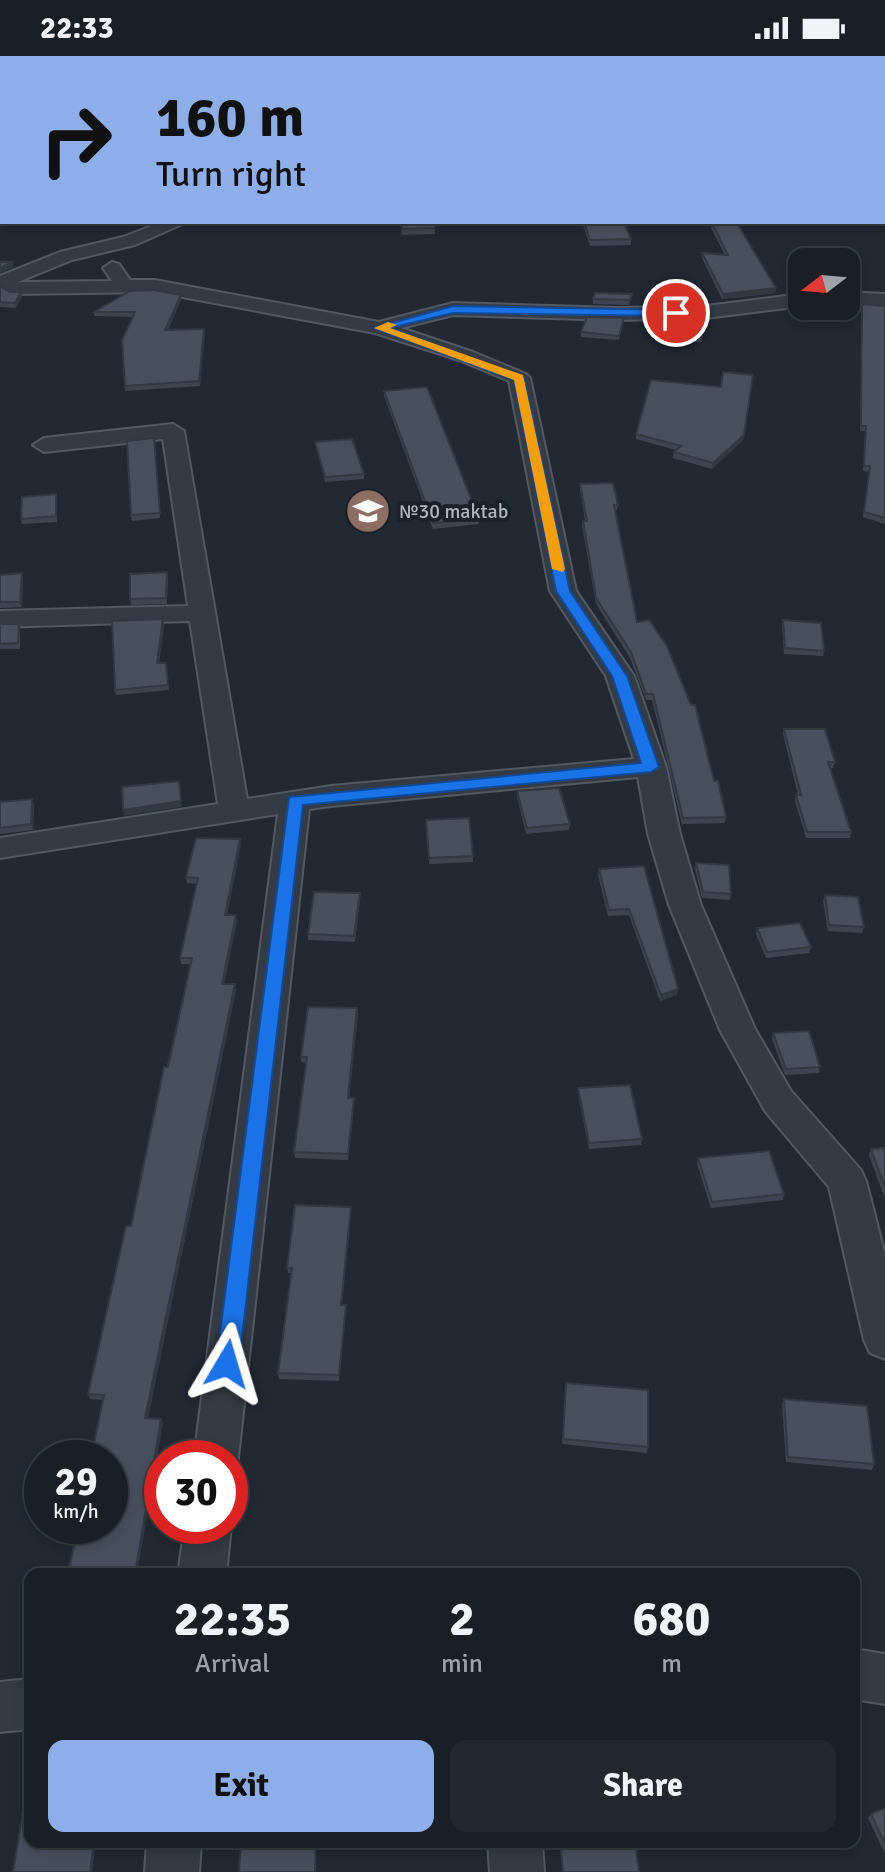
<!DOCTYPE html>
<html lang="en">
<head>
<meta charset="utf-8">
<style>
	:root { --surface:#1a1f26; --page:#23272e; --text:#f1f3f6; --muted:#9fa2a7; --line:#383d43; --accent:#8daee9 }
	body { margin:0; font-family:Signika,sans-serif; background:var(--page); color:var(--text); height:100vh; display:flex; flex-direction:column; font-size:30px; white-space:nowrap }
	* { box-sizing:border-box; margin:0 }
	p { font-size:26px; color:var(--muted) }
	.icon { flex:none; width:44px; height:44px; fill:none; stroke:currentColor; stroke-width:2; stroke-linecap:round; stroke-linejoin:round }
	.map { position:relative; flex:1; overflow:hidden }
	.drawer { position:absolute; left:24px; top:1512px; width:836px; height:280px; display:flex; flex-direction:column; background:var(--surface); border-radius:16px; box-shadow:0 4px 12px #0003,0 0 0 2px var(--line) }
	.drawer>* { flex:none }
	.banner { position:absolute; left:0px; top:0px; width:886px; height:168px; box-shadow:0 4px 12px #0003,0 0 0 2px var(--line); background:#8daee9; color:#111; overflow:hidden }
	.needle { width:52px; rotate:254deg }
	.fabs { position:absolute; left:788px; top:192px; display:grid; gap:16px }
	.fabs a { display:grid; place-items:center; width:72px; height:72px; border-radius:16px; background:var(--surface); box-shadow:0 4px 12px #0003,0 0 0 2px var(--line); font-size:40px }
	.speed { position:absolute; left:24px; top:1384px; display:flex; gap:16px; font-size:40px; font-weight:700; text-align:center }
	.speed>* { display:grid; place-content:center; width:104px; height:104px; border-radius:50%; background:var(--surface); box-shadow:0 4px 12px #0003,0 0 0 2px var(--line); line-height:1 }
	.speed small { font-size:20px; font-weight:400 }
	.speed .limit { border:12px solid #d22; background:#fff; color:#111 }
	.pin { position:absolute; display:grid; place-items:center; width:68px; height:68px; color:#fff; margin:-34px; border:4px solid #fff; border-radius:50%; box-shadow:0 2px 8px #0007 }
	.me { position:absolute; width:88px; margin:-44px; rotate:7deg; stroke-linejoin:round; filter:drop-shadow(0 0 6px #0008) }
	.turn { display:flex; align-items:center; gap:28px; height:168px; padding:0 24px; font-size:36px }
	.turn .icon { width:104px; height:104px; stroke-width:2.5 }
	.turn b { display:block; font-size:56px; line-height:68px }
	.eta { display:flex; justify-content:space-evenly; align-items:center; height:136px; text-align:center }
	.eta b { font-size:48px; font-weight:800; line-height:56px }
	.primary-button { display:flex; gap:16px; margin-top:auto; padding:16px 24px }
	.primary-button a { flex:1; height:92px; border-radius:16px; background:var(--accent); color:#111; font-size:32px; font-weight:800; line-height:92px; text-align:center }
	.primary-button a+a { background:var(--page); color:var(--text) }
	.status { display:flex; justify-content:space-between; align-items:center; height:56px; padding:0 40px; background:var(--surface); direction:ltr }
	.status svg { height:22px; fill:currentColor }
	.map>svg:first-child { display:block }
</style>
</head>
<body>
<div class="status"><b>22:33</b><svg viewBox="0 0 49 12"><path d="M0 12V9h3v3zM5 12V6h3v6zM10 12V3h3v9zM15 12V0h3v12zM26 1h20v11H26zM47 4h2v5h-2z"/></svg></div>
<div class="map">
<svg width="885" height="1816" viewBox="0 0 885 1816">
	<rect width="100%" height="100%" fill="#222933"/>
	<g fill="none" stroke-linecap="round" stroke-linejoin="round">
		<!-- service casing -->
		<g stroke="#535962" stroke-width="4">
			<rect id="service" x="884" y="72" width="1" height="4"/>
		</g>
		<!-- minor casing -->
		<g stroke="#535962" stroke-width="4">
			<g id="minor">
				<polygon points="169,0 187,0 188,2 170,2"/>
				<polygon points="722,0 752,0 721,2"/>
				<rect x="0" y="33" width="2" height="14"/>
				<polygon points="885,98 885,109 884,109 884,98"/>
				<polygon points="162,166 187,166 135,189 72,204 18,226 112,225 103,212 112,206 119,208 130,224 155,224 379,266 453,247 617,252 706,250 802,238 802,250 706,262 617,264 453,259 401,272 473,296 526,318 530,322 576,535 634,620 666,711 680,778 701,849 755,973 791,1035 861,1114 866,1125 885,1199 885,1303 870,1297 864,1284 829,1131 765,1055 720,974 669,849 648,778 638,721 331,750 309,753 238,1402 230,1418 230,1402 194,1402 278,758 0,802 0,782 218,748 190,565 0,571 0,555 188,550 163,383 44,396 33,389 44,382 173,368 184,375 247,743 331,730 634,703 606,620 550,535 509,325 459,304 375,277 155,236 12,238 0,233 0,220 60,196 123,181"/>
				<polygon points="846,236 885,238 885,250 846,248"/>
				<polygon points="230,1467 231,1470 226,1518 178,1518 185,1470 230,1470"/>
				<polygon points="854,1593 885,1598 885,1648 854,1643"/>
				<polygon points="30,1623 30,1673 0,1676 0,1626"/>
				<polygon points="147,1786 201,1786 199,1816 145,1816"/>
				<polygon points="488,1786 542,1786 544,1816 490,1816"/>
			</g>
		</g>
		<!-- service -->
		<use href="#service" fill="#353b44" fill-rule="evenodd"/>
		<!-- minor -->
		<use href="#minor" fill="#353b44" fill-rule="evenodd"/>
	</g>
	<!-- wall -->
	<g fill="#3f4550">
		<polygon points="400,166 434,166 435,178 402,179"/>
		<polygon points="582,166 624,166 631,183 631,189 590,190"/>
		<polygon points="712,167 776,232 775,237 722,243 702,202 702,197 725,199 711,172"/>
		<polygon points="0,230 10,236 21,236 22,241 16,252 0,251"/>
		<polygon points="654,238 692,243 691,247 655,248"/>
		<polygon points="181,239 181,244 168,274 204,273 200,330 125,335 125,330 133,261 94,260 94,256"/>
		<polygon points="631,242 629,249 593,248 593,243"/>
		<polygon points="862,248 885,250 885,468 863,461 869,416 863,415 865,375 860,375"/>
		<polygon points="660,261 702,281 702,286 664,286 659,266"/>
		<polygon points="624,262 619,284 581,281 581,276"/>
		<polygon points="753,319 743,384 712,413 673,402 674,396 676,394 636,383 636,378 721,331"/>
		<polygon points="384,335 479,463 479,468 433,473 384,340"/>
		<polygon points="154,382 160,462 132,465 131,459"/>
		<polygon points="315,386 364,418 364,423 325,426"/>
		<polygon points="580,428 618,449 617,454 615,455 637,566 714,725 726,761 725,767 682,768 652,644 646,644 630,602 596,548 582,470 583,465 585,465 580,433"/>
		<polygon points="57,443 57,466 22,468 21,463"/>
		<polygon points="22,517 23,523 22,551 0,552 0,519"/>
		<polygon points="168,521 167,548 131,549 130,543"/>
		<polygon points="783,564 824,595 823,600 784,598 782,570"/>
		<polygon points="0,568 20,573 20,593 0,593"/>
		<polygon points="164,569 159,607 166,607 169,634 116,639 115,634"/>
		<polygon points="784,673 835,706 833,712 830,712 851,776 850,782 806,782 795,745 796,739 798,739 783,678"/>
		<polygon points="517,735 570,768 569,774 526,778 517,741"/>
		<polygon points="32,743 34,749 33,774 0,778 0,746"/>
		<polygon points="426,764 473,800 473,806 429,808"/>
		<polygon points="241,789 227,859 237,865 224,928 236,934 148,1362 163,1368 103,1344 90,1343 88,1338 131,1170 190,908 181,908 180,902 197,828 187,827 186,821"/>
		<polygon points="696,807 731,838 730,844 702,842 695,813"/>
		<polygon points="644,810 677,939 660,945 629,859 608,860 598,819 599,813"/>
		<polygon points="825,839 864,871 862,877 828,875 823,845"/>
		<polygon points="360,843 355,886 308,884 308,878"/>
		<polygon points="757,872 811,891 809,897 766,902 756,878"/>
		<polygon points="358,958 349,1042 354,1048 348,1104 295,1102 294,1096 306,1007 301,1006 301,1001"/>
		<polygon points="773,977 820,1011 819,1017 785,1019 772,983"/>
		<polygon points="578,1032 642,1083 641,1089 589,1093 578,1038"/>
		<polygon points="885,1092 885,1143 869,1099 871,1093"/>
		<polygon points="698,1102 784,1138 783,1144 711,1152 697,1108"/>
		<polygon points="351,1151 342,1249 346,1255 339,1325 279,1323 278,1317 291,1217 288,1217 287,1212"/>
		<polygon points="566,1327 648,1391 647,1397 562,1388"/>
		<polygon points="784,1343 874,1408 872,1414 786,1406 782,1348"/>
		<polygon points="885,1752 885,1798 868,1762 871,1758"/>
	</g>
	<!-- shaded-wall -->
	<g fill="#333841">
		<polygon points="13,206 14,211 0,217 0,212"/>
		<polygon points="776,232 775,237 722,243 723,238"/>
		<polygon points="21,236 22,241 16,252 15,247"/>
		<polygon points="181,239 181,244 165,279 165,274"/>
		<polygon points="204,273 205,278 200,330 199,325"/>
		<polygon points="744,379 743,384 712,413 713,407"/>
		<polygon points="22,517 23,523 22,551 20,546"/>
		<polygon points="163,563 164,569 158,613 157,607"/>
		<polygon points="179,725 182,751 124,760 123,754"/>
		<polygon points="32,743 34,749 33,774 31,768"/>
		<polygon points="240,783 241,789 226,865 225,859"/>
		<polygon points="236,859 237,865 223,934 222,928"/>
		<polygon points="235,928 236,934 147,1367 145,1362"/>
		<polygon points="678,933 677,939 660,945 661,939"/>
		<polygon points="357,952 358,958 348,1048 348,1042"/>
		<polygon points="354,1042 354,1048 348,1104 348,1098"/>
		<polygon points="351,1151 351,1156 341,1255 341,1249"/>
		<polygon points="346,1249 346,1255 339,1325 339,1319"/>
		<polygon points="161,1363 163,1368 137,1518 135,1518"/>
		<polygon points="94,1786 96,1786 92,1816 90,1816"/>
	</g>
	<!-- building -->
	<g fill="#49505d" stroke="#333841" stroke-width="2">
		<polygon points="0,0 131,0 132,2 2,2 2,29 0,27"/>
		<polygon points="155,0 165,0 166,2 155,2"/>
		<polygon points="264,0 291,0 292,2 265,2"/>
		<polygon points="311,0 369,0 368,2 311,2"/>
		<polygon points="418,0 586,0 589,2 418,2"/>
		<polygon points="816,0 885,0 885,28 884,29 884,2 799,2"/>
		<polygon points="884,37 885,40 885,64 884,64"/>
		<rect x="0" y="86" width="2" height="23"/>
		<polygon points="401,166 434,166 435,172 402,173"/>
		<polygon points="584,166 624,166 631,183 590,184"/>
		<polygon points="712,167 737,167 776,232 723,238 702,197 728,199"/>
		<polygon points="0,206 13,206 0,212"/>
		<polygon points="0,230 10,236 21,236 15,247 0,246"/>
		<polygon points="154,234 181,239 165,274 204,273 199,325 125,330 122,284 135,256 94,256 130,235"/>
		<polygon points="690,235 692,243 655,243 654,238"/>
		<polygon points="595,237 632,238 630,244 593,243"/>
		<polygon points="862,248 885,250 885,462 864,456 870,410 864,410 866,370 861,370"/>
		<polygon points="697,260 702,281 664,281 660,261"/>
		<polygon points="587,261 624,262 619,280 581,276"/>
		<polygon points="723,316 753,319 744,379 713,407 674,396 681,390 636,378 651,324 721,331"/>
		<polygon points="427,331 479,463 433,467 384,335"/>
		<polygon points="154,382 160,457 131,459 127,385"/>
		<polygon points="352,383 364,418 325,421 315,386"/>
		<polygon points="613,427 618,449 614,449 637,566 649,564 667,590 691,649 695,649 714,725 718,725 726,761 683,762 653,638 646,638 631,596 596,542 583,465 587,465 580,428"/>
		<polygon points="56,438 56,460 21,463 22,441"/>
		<polygon points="167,516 166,542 130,543 130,518"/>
		<polygon points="22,517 20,546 0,546 0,519"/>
		<polygon points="163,563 157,607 166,607 168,629 115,634 112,565"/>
		<polygon points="783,564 821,567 824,595 785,592"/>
		<polygon points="0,568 19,568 18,587 0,588"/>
		<polygon points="784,673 825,673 835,706 828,706 851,776 807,776 796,739 801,739"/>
		<polygon points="179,725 181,745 123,754 122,731"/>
		<polygon points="559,732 570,768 527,772 517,735"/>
		<polygon points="32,743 31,768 0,772 0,746"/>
		<polygon points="469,762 473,800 429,802 426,764"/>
		<polygon points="196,782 240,783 225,859 236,859 222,928 235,928 145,1362 161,1363 135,1518 68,1518 78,1470 110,1470 110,1402 91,1402 104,1339 88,1338 126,1170 131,1170 164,1011 168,1011 192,902 180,902 198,822 186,821"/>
		<polygon points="696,807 729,809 731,838 703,836"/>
		<polygon points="644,810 678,933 661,939 629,853 609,854 599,813"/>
		<polygon points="314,836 360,837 354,880 308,878"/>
		<polygon points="825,839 858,841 864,871 829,869"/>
		<polygon points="800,867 811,891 767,896 757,872"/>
		<polygon points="308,951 357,952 348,1042 354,1042 348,1098 294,1096 307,1001 301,1001"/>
		<polygon points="809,975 820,1011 786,1013 773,977"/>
		<polygon points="630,1029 642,1083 589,1087 578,1032"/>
		<polygon points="885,1092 885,1132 871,1093"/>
		<polygon points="769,1095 784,1138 712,1146 698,1102"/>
		<polygon points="295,1149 351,1151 341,1249 346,1249 339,1319 278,1317 292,1212 287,1212"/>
		<polygon points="566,1327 648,1334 648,1391 563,1383"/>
		<polygon points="784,1343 867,1350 874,1408 788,1401"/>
		<polygon points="26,1736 30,1736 30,1786 94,1786 90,1816 13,1816"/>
		<polygon points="885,1752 885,1788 871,1758"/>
		<polygon points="241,1786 316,1786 315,1816 239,1816"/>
		<polygon points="560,1786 635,1786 639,1816 563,1816"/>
	</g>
	<!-- route -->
	<polygon fill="#1a73e8" stroke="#114b97" stroke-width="2" points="453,250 676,254 681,257 676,260 453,257 390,272 524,322 570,535 627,620 659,711 651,716 303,749 239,1308 236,1315 227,1318 219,1315 216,1308 289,741 641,707 612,620 556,535 514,324 374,272"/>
	<!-- slow -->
	<polygon fill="#f59e0b" points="388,266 397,269 390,272 523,319 565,513 563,516 552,513 514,324 374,272"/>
	<!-- icons -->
	<defs>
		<g id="school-disc" transform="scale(2.3)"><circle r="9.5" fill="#8d6e63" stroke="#1b2029"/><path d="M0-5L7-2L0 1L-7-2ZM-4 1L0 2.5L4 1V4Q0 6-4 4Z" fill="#fff"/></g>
	</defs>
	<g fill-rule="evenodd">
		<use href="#school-disc" x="368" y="455"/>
	</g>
	<g text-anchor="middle" stroke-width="8" stroke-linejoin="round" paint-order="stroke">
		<!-- far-poi labels -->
		<g font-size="20" fill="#afb6c1" stroke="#1b2029" text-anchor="start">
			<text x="399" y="462">№30 maktab</text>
		</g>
	</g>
</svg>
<div class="fabs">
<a><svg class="needle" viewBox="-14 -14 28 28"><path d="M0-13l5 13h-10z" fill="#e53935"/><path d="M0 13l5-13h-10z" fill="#9fa2a7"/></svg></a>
</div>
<div class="speed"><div>29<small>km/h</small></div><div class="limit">30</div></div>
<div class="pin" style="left:676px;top:257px;background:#d93025"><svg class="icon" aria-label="arrive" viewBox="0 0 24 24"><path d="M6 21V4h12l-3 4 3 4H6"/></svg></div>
<svg class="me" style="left:227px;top:1308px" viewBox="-20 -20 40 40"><path d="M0-17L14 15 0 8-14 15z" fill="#1a73e8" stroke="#fff" stroke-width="4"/></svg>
<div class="banner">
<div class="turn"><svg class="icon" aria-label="right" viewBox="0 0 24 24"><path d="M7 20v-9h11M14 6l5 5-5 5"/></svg><div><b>160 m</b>Turn right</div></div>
</div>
<section class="drawer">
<div class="eta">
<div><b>22:35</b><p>Arrival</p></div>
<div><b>2</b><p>min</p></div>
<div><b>680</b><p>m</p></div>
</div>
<div class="primary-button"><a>Exit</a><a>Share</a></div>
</section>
</div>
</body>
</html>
